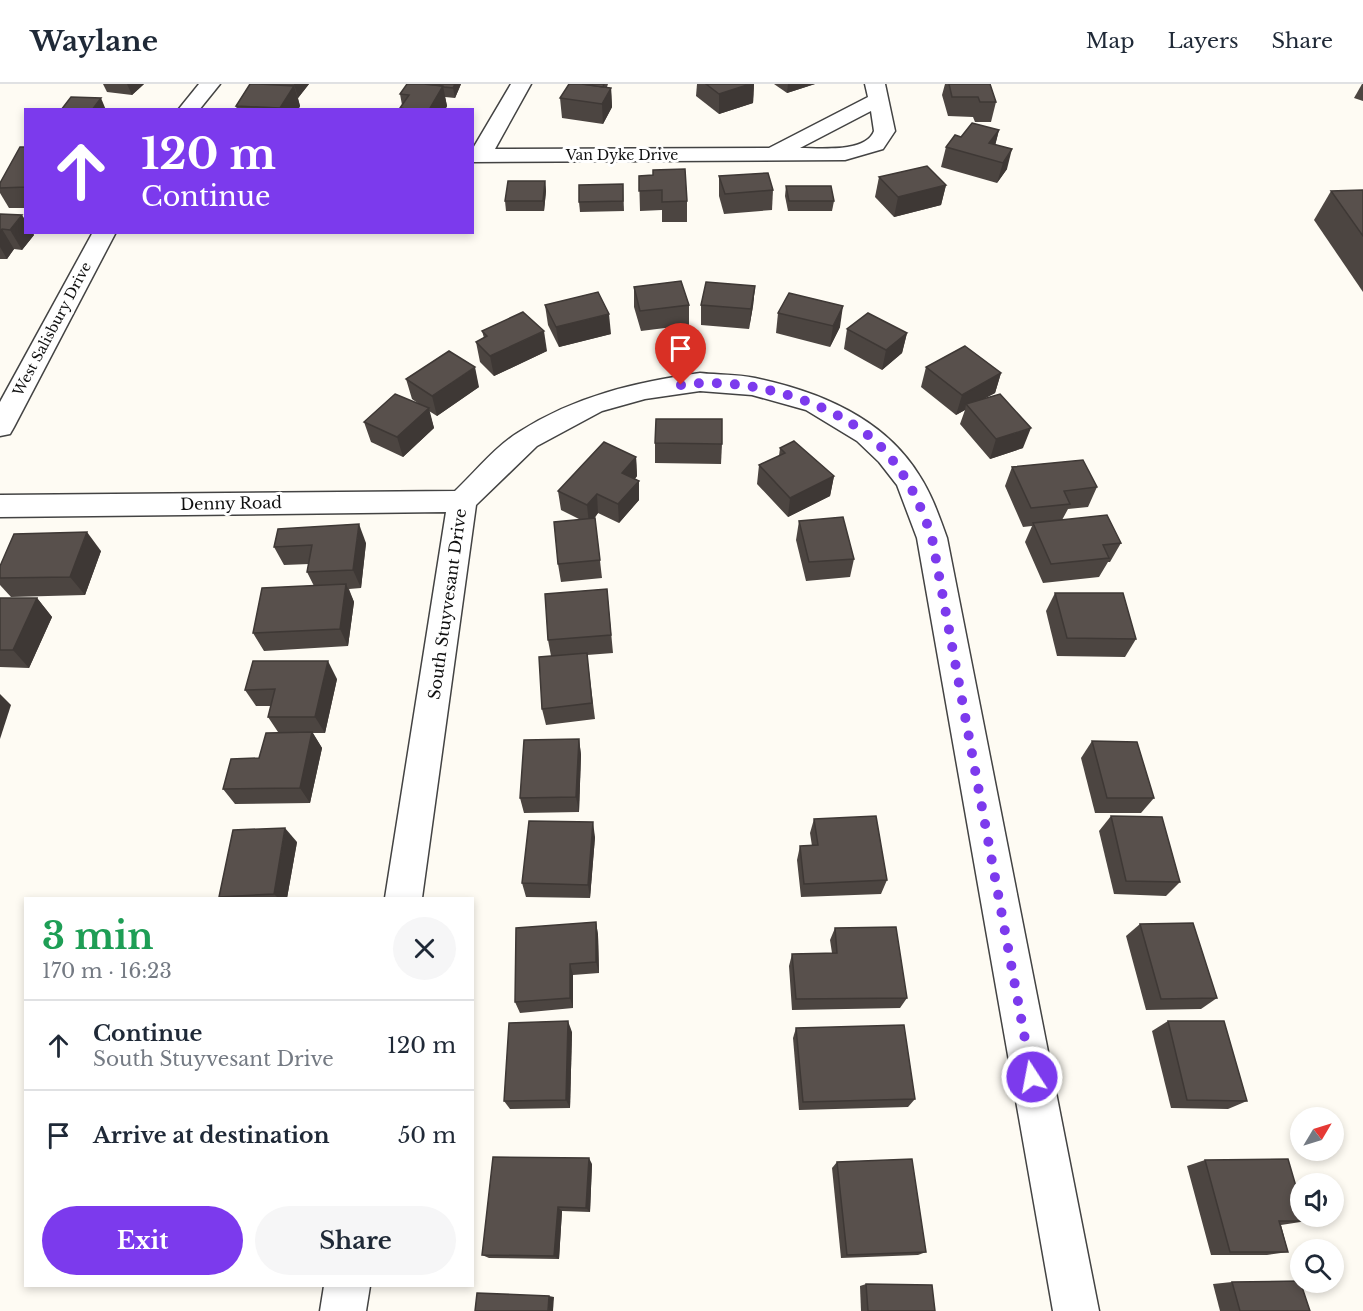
<!DOCTYPE html>
<html lang="en">
<head>
<meta charset="utf-8">
<style>
	:root { --surface:#fff; --page:#f6f6f7; --text:#1f2937; --muted:#747a83; --line:#e0e1e3; --accent:#7c3aed }
	body { margin:0; font-family:"Libre Baskerville",serif; background:var(--page); color:var(--text); height:100vh; display:flex; flex-direction:column; font-size:22px; white-space:nowrap }
	* { box-sizing:border-box; margin:0 }
	p { font-size:20px; color:var(--muted) }
	.icon { flex:none; width:33px; height:33px; fill:none; stroke:currentColor; stroke-width:2; stroke-linecap:round; stroke-linejoin:round }
	.map { position:relative; flex:1; overflow:hidden }
	.side { position:absolute; left:24px; top:813px; width:450px; height:390px; display:flex; flex-direction:column; background:var(--surface); border-radius:0px; box-shadow:0 3px 9px #0003 }
	.side>* { flex:none }
	.banner { position:absolute; left:24px; top:24px; width:450px; height:126px; border-radius:0px; box-shadow:0 3px 9px #0003; background:#7c3aed; color:#fff; overflow:hidden }
	.needle { width:39px; rotate:52deg }
	.controls { position:absolute; left:1290px; top:1023px; display:grid; gap:12px }
	.controls a { display:grid; place-items:center; width:54px; height:54px; border-radius:50%; background:var(--surface); box-shadow:0 3px 9px #0003; font-size:30px }
	.pin { position:absolute; display:grid; place-items:center; width:51px; height:51px; color:#fff; margin:-62px -26px; border-radius:50% 50% 50% 0; rotate:-45deg; box-shadow:0 0 6px #0007 }
	.pin .icon { rotate:45deg }
	.me { position:absolute; width:66px; margin:-33px; rotate:349deg; stroke-linejoin:round; filter:drop-shadow(0 0 4px #0008) }
	.turn { display:flex; align-items:center; gap:21px; height:126px; padding:0 18px; font-size:27px }
	.turn .icon { width:78px; height:78px; stroke-width:2.5 }
	.turn b { display:block; font-size:42px; line-height:51px }
	.round { display:grid; place-items:center; flex:none; width:63px; height:63px; border-radius:32px; background:var(--page) }
	.overview { display:flex; align-items:center; justify-content:space-between; height:102px; padding:0 18px }
	h1 { font-size:36px; font-weight:700; line-height:45px; color:#1e9e55 }
	.primary-button { display:flex; gap:12px; margin-top:auto; padding:12px 18px }
	.primary-button a { flex:1; height:69px; border-radius:36px; background:var(--accent); color:#fff; font-size:24px; font-weight:700; line-height:69px; text-align:center }
	.primary-button a+a { background:var(--page); color:var(--text) }
	ul { padding:0; list-style:none }
	li { display:flex; align-items:center; gap:18px; height:90px; padding:0 18px; border-top:2px solid var(--line) }
	li div { flex:1 }
	li b { display:block; font-size:22px }
	li em { font-style:normal }
	header { display:flex; align-items:center; gap:36px; box-sizing:border-box; height:84px; padding:0 30px; background:var(--surface); border-bottom:2px solid var(--line) }
	header strong { font-size:28px }
	nav { display:flex; gap:33px; margin-inline-start:auto; font-size:21px }
	.map>svg:first-child { display:block }
</style>
</head>
<body>
<header>
<strong>Waylane</strong>
<nav><a>Map</a><a>Layers</a><a>Share</a></nav>
</header>
<div class="map">
<svg width="1363" height="1227" viewBox="0 0 1363 1227">
	<rect width="100%" height="100%" fill="#fefbf3"/>
	<g fill="none" stroke-linecap="round" stroke-linejoin="round">
		<!-- minor casing -->
		<g stroke="#434343" stroke-width="3">
			<g id="minor">
				<polygon points="199,0 220,0 199,26 178,26"/>
				<path d="M511,0H531L495,65L769,64L868,13L865,0H885L895,47L883,65L845,76L472,78V66ZM871,27L874,47C866,69 819,64 800,64Z"/>
				<polygon points="93,148 116,148 14,343 10,350 0,352 0,318"/>
				<path d="M700,289C718,291 737,290 755,294C818,307 884,334 919,391C932,411 939,432 947,454L1099,1227H1053L917,454L897,401L879,378L857,357L806,326L752,311L700,307L645,315L602,327L537,362L476,421L422,814H385L446,428L0,433V411L455,407C475,388 496,362 519,348C575,312 636,298 700,289Z"/>
				<polygon points="324,1202 370,1202 366,1227 320,1227"/>
			</g>
		</g>
		<!-- minor -->
		<use href="#minor" fill="#fff" fill-rule="evenodd"/>
	</g>
	<!-- wall -->
	<g fill="#4c4541">
		<polygon points="103,0 144,0 132,11 107,8"/>
		<polygon points="250,0 309,0 298,14 300,22 298,26 237,26 236,22"/>
		<polygon points="461,0 455,14 445,13 447,22 445,26 401,26 402,21 400,10"/>
		<polygon points="569,0 608,0 607,3 611,4 612,23 603,40 562,34 560,14"/>
		<polygon points="697,0 754,0 753,19 719,30 696,12"/>
		<polygon points="774,0 815,0 787,9"/>
		<polygon points="945,0 990,0 996,18 991,38 975,38 973,33 948,32 942,11"/>
		<polygon points="1362,0 1363,0 1363,17 1354,14"/>
		<polygon points="999,46 995,61 1007,85 997,99 941,83 946,63 961,53"/>
		<polygon points="26,63 26,124 9,124 0,109 0,99"/>
		<polygon points="639,92 687,117 687,138 662,138 662,126 640,127"/>
		<polygon points="719,92 773,106 772,126 724,130 719,112"/>
		<polygon points="879,93 946,101 941,121 894,133 875,113"/>
		<polygon points="545,97 546,107 544,127 506,127 505,117"/>
		<polygon points="623,100 624,127 580,128 579,118"/>
		<polygon points="786,102 834,117 832,127 788,127 785,112"/>
		<polygon points="1363,106 1363,208 1314,136 1331,107"/>
		<polygon points="0,130 26,148 32,148 34,151 22,166 14,165 7,175 0,175"/>
		<polygon points="755,202 753,222 749,245 701,241 701,221"/>
		<polygon points="634,203 689,221 689,241 641,247 634,223"/>
		<polygon points="545,221 611,250 559,263 548,241"/>
		<polygon points="778,229 840,243 830,263 776,249"/>
		<polygon points="847,245 907,249 902,269 882,286 844,265"/>
		<polygon points="482,247 547,267 494,292 480,278 476,258 484,254"/>
		<polygon points="926,283 1001,289 995,309 985,314 1023,364 990,375 960,340 965,326 956,331 921,303"/>
		<polygon points="406,295 479,303 437,332 429,327 434,344 403,373 371,358 364,338 419,320 412,315"/>
		<polygon points="655,359 722,360 721,380 655,379"/>
		<polygon points="780,364 834,392 830,412 788,433 757,400 759,381 779,372"/>
		<polygon points="636,373 637,392 635,395 639,397 639,416 619,439 598,429 594,435 595,434 602,494 561,498 558,480 581,436 561,426 558,407"/>
		<polygon points="1012,383 1097,403 1088,423 1068,425 1062,436 1121,459 1110,478 1108,478 1099,493 1043,499 1025,458 1032,442 1023,443 1005,402"/>
		<polygon points="799,437 854,475 850,493 806,497 796,456"/>
		<polygon points="278,445 366,459 361,504 349,505 354,518 348,562 264,567 253,549 314,502 307,488 309,480 284,481 274,463"/>
		<polygon points="101,467 85,511 11,513 0,501 0,482"/>
		<polygon points="607,505 613,569 587,571 595,635 546,641 542,625 551,572 548,556"/>
		<polygon points="1055,509 1136,555 1125,573 1057,572 1046,527"/>
		<polygon points="0,514 37,514 52,533 29,584 0,583"/>
		<polygon points="337,595 325,649 313,649 322,664 310,719 235,720 223,705 259,674 278,648 268,633 271,622 256,622 245,606"/>
		<polygon points="579,655 581,671 579,728 524,729 520,714"/>
		<polygon points="1092,657 1154,714 1141,729 1095,729 1081,674"/>
		<polygon points="1111,732 1180,798 1166,812 1114,810 1099,747"/>
		<polygon points="814,735 887,796 881,810 801,813 797,776 800,762 812,762 810,749"/>
		<polygon points="595,753 590,814 526,813 522,799"/>
		<polygon points="297,758 287,814 221,814 219,813"/>
		<polygon points="596,838 598,851 599,889 573,891 573,924 520,929 515,918"/>
		<polygon points="1140,840 1217,914 1201,925 1146,926 1126,852"/>
		<polygon points="835,844 907,914 900,924 792,926 789,882 792,870 832,869 830,856"/>
		<polygon points="1168,937 1247,1017 1228,1025 1171,1024 1152,947"/>
		<polygon points="796,944 915,1015 908,1023 799,1026 793,954"/>
		<polygon points="572,948 570,1024 510,1025 504,1017"/>
		<polygon points="1205,1076 1307,1137 1281,1141 1288,1168 1267,1171 1211,1171 1187,1082"/>
		<polygon points="837,1078 926,1168 918,1171 841,1174 832,1084"/>
		<polygon points="592,1080 590,1128 562,1127 559,1175 489,1174 482,1171"/>
		<polygon points="1232,1198 1310,1227 1220,1227 1213,1200"/>
		<polygon points="866,1200 935,1227 861,1227 860,1202"/>
	</g>
	<!-- shaded-wall -->
	<g fill="#3e3835">
		<polygon points="127,0 144,0 132,11"/>
		<polygon points="294,0 309,0 298,14"/>
		<polygon points="455,0 461,0 455,14 453,4"/>
		<polygon points="741,0 754,0 753,19 719,30 719,10"/>
		<polygon points="788,0 815,0 787,9"/>
		<polygon points="294,2 300,22 298,26 281,26 280,24"/>
		<polygon points="443,2 447,22 445,26 429,26"/>
		<polygon points="611,4 612,23 603,40 602,20"/>
		<polygon points="101,14 106,26 92,26"/>
		<polygon points="999,46 994,66 989,59"/>
		<polygon points="1012,65 1007,85 997,99 1003,79"/>
		<polygon points="545,97 546,107 544,127 543,117"/>
		<polygon points="946,101 941,121 894,133 898,113"/>
		<polygon points="22,131 26,137 26,148 32,148 34,151 22,166 10,146"/>
		<polygon points="2,145 14,165 7,175 0,163 0,148"/>
		<polygon points="755,202 753,222 749,245 751,225"/>
		<polygon points="843,222 840,243 830,263 833,242"/>
		<polygon points="609,230 611,250 559,263 556,243"/>
		<polygon points="544,247 547,267 494,292 490,272"/>
		<polygon points="907,249 902,269 882,286 886,266"/>
		<polygon points="475,283 479,303 437,332 432,312"/>
		<polygon points="1001,289 995,309 969,323 966,320 965,326 956,331 962,311"/>
		<polygon points="429,324 434,344 403,373 397,353"/>
		<polygon points="1031,344 1023,364 990,375 996,355"/>
		<polygon points="636,373 637,392 623,408 622,389"/>
		<polygon points="834,392 830,412 788,433 790,414"/>
		<polygon points="639,397 639,416 619,439 618,420"/>
		<polygon points="597,410 598,429 589,440 587,421"/>
		<polygon points="359,440 366,459 361,504 353,486"/>
		<polygon points="87,448 101,467 85,511 70,493"/>
		<polygon points="346,500 354,518 348,562 340,545"/>
		<polygon points="37,514 52,533 29,584 13,566"/>
		<polygon points="328,577 337,595 325,649 315,633"/>
		<polygon points="0,610 11,621 0,655"/>
		<polygon points="312,648 322,664 310,719 300,704"/>
		<polygon points="579,655 581,671 579,728 576,713"/>
		<polygon points="593,738 595,753 590,814 588,801"/>
		<polygon points="285,744 297,758 287,814 278,814 274,810"/>
		<polygon points="596,838 598,851 599,889 596,878"/>
		<polygon points="570,880 573,891 573,924 570,914"/>
		<polygon points="568,937 572,948 570,1024 566,1016"/>
		<polygon points="589,1074 592,1080 590,1128 586,1124"/>
		<polygon points="558,1123 562,1127 559,1175 554,1172"/>
		<polygon points="549,1212 554,1213 553,1227 548,1227"/>
	</g>
	<!-- building -->
	<g fill="#58504c" stroke="#3e3835" stroke-width="1.5">
		<polygon points="250,0 259,0 294,2 280,24 236,22"/>
		<polygon points="407,0 423,0 443,2 429,26 412,26 400,24 409,11 400,10"/>
		<polygon points="428,0 455,0 453,4 444,3 443,2"/>
		<polygon points="569,0 582,0 611,4 602,20 560,14"/>
		<polygon points="582,0 604,0 603,3"/>
		<polygon points="706,0 750,0 719,10"/>
		<polygon points="949,0 990,0 996,18 980,18 978,13 952,13"/>
		<polygon points="71,13 101,14 92,26 61,26"/>
		<polygon points="972,39 999,46 989,59 1012,65 1003,79 946,63 955,51 961,53"/>
		<polygon points="20,63 26,63 26,103 0,104 0,99"/>
		<polygon points="927,82 946,101 898,113 879,93"/>
		<polygon points="685,85 687,117 662,118 662,106 639,107 639,92 653,91 653,86"/>
		<polygon points="768,89 773,106 725,110 719,92"/>
		<polygon points="508,97 545,97 543,117 505,117"/>
		<polygon points="623,100 623,117 579,118 579,101"/>
		<polygon points="786,102 831,102 834,117 789,117"/>
		<polygon points="1363,106 1363,152 1331,107"/>
		<polygon points="0,130 22,131 10,146 2,145 0,148"/>
		<polygon points="681,197 689,221 640,227 634,203"/>
		<polygon points="706,198 755,202 751,225 701,221"/>
		<polygon points="598,208 609,230 556,243 545,221"/>
		<polygon points="789,209 843,222 833,242 778,229"/>
		<polygon points="523,228 544,247 490,272 476,258 487,252 482,247"/>
		<polygon points="868,229 907,249 886,266 847,245"/>
		<polygon points="965,262 1001,289 962,311 926,283"/>
		<polygon points="449,267 475,283 432,312 406,295"/>
		<polygon points="395,310 429,324 397,353 364,338"/>
		<polygon points="1000,310 1031,344 996,355 966,320"/>
		<polygon points="656,335 722,335 722,360 655,359"/>
		<polygon points="794,357 834,392 790,414 759,381 785,369 780,364"/>
		<polygon points="604,358 636,373 622,389 639,397 618,420 597,410 587,421 558,407"/>
		<polygon points="1083,376 1097,403 1064,407 1070,420 1031,424 1012,383"/>
		<polygon points="1107,431 1121,459 1103,461 1109,474 1051,480 1033,439"/>
		<polygon points="843,433 854,475 809,478 799,437"/>
		<polygon points="595,434 600,476 558,480 554,438"/>
		<polygon points="359,440 353,486 307,488 312,461 274,463 278,445"/>
		<polygon points="87,448 70,493 0,494 0,482 14,450"/>
		<polygon points="346,500 340,545 253,549 262,504"/>
		<polygon points="607,505 611,551 548,556 545,510"/>
		<polygon points="1055,509 1123,509 1136,555 1067,554"/>
		<polygon points="0,514 37,514 13,566 0,566"/>
		<polygon points="587,569 592,619 542,625 539,573"/>
		<polygon points="253,577 328,577 315,633 268,633 275,605 245,606"/>
		<polygon points="312,648 300,704 223,705 231,675 259,674 266,649"/>
		<polygon points="579,655 576,713 520,714 524,656"/>
		<polygon points="1092,657 1137,658 1154,714 1107,714"/>
		<polygon points="876,732 887,796 804,800 800,762 818,761 814,735"/>
		<polygon points="1111,732 1162,733 1180,798 1126,797"/>
		<polygon points="529,737 593,738 588,801 522,799"/>
		<polygon points="285,744 274,810 219,813 233,746"/>
		<polygon points="596,838 596,878 570,880 570,914 515,918 516,844"/>
		<polygon points="1193,839 1217,914 1161,915 1140,840"/>
		<polygon points="896,843 907,914 796,915 792,870 837,869 835,844"/>
		<polygon points="568,937 566,1016 504,1017 509,939"/>
		<polygon points="1168,937 1224,937 1247,1017 1187,1016"/>
		<polygon points="904,941 915,1015 803,1018 796,944"/>
		<polygon points="493,1073 589,1074 586,1124 558,1123 554,1172 482,1171"/>
		<polygon points="912,1075 926,1168 847,1171 837,1078"/>
		<polygon points="1288,1075 1300,1116 1300,1132 1306,1132 1307,1137 1279,1137 1288,1168 1230,1168 1205,1076"/>
		<polygon points="1300,1197 1310,1227 1240,1227 1232,1198"/>
		<polygon points="866,1200 932,1201 935,1227 868,1227"/>
		<polygon points="477,1209 549,1212 548,1227 475,1227"/>
	</g>
	<g fill="none" stroke-linecap="round" stroke-linejoin="round">
		<!-- route -->
		<path stroke="#7c3aed" stroke-width="10" stroke-dasharray="0 18" d="M681,301C747,291 847,319 890,373C910,397 922,424 932,454L1032,993"/>
	</g>
	<g text-anchor="middle" stroke-width="6" stroke-linejoin="round" paint-order="stroke">
		<!-- far-street labels -->
		<g font-size="14" fill="#101010" stroke="#fff">
			<text x="622" y="76">Van Dyke Drive</text>
			<text transform="translate(52 245) rotate(-62)" y="5">West Salisbury Drive</text>
		</g>
		<!-- street labels -->
		<g font-size="16" fill="#101010" stroke="#fff">
			<text transform="translate(231 419) rotate(-1)" y="6">Denny Road</text>
			<text transform="translate(447 520) rotate(-82)" y="6">South Stuyvesant Drive</text>
		</g>
	</g>
</svg>
<div class="controls">
<a><svg class="needle" viewBox="-14 -14 28 28"><path d="M0-13l5 13h-10z" fill="#e53935"/><path d="M0 13l5-13h-10z" fill="#747a83"/></svg></a>
<a><svg class="icon" aria-label="sound" viewBox="0 0 24 24"><path d="M4 9h4l5-4v14l-5-4H4zM17 9q2 3 0 6"/></svg></a>
<a><svg class="icon" aria-label="search" viewBox="0 0 24 24"><circle cx="10" cy="10" r="6"/><path d="M15 15l6 6"/></svg></a>
</div>
<div class="pin" style="left:681px;top:301px;background:#d93025"><svg class="icon" aria-label="arrive" viewBox="0 0 24 24"><path d="M6 21V4h12l-3 4 3 4H6"/></svg></div>
<svg class="me" style="left:1032px;top:993px" viewBox="-20 -20 40 40"><circle r="17" fill="#7c3aed" stroke="#fff" stroke-width="3"/><path d="M0-11L8 9 0 5-8 9z" fill="#fff"/></svg>
<div class="banner">
<div class="turn"><svg class="icon" aria-label="ahead" viewBox="0 0 24 24"><path d="M12 20V5M6 11l6-6 6 6"/></svg><div><b>120 m</b>Continue</div></div>
</div>
<section class="side">
<div class="overview"><div><h1>3 min</h1><p>170 m · 16:23</p></div><a class="round"><svg class="icon" aria-label="close" viewBox="0 0 24 24"><path d="M6 6l12 12M18 6L6 18"/></svg></a></div>
<ul>
<li><svg class="icon" aria-label="ahead" viewBox="0 0 24 24"><path d="M12 20V5M6 11l6-6 6 6"/></svg><div><b>Continue</b><p>South Stuyvesant Drive</p></div><em>120 m</em></li>
<li><svg class="icon" aria-label="arrive" viewBox="0 0 24 24"><path d="M6 21V4h12l-3 4 3 4H6"/></svg><div><b>Arrive at destination</b></div><em>50 m</em></li>
</ul>
<div class="primary-button"><a>Exit</a><a>Share</a></div>
</section>
</div>
</body>
</html>
